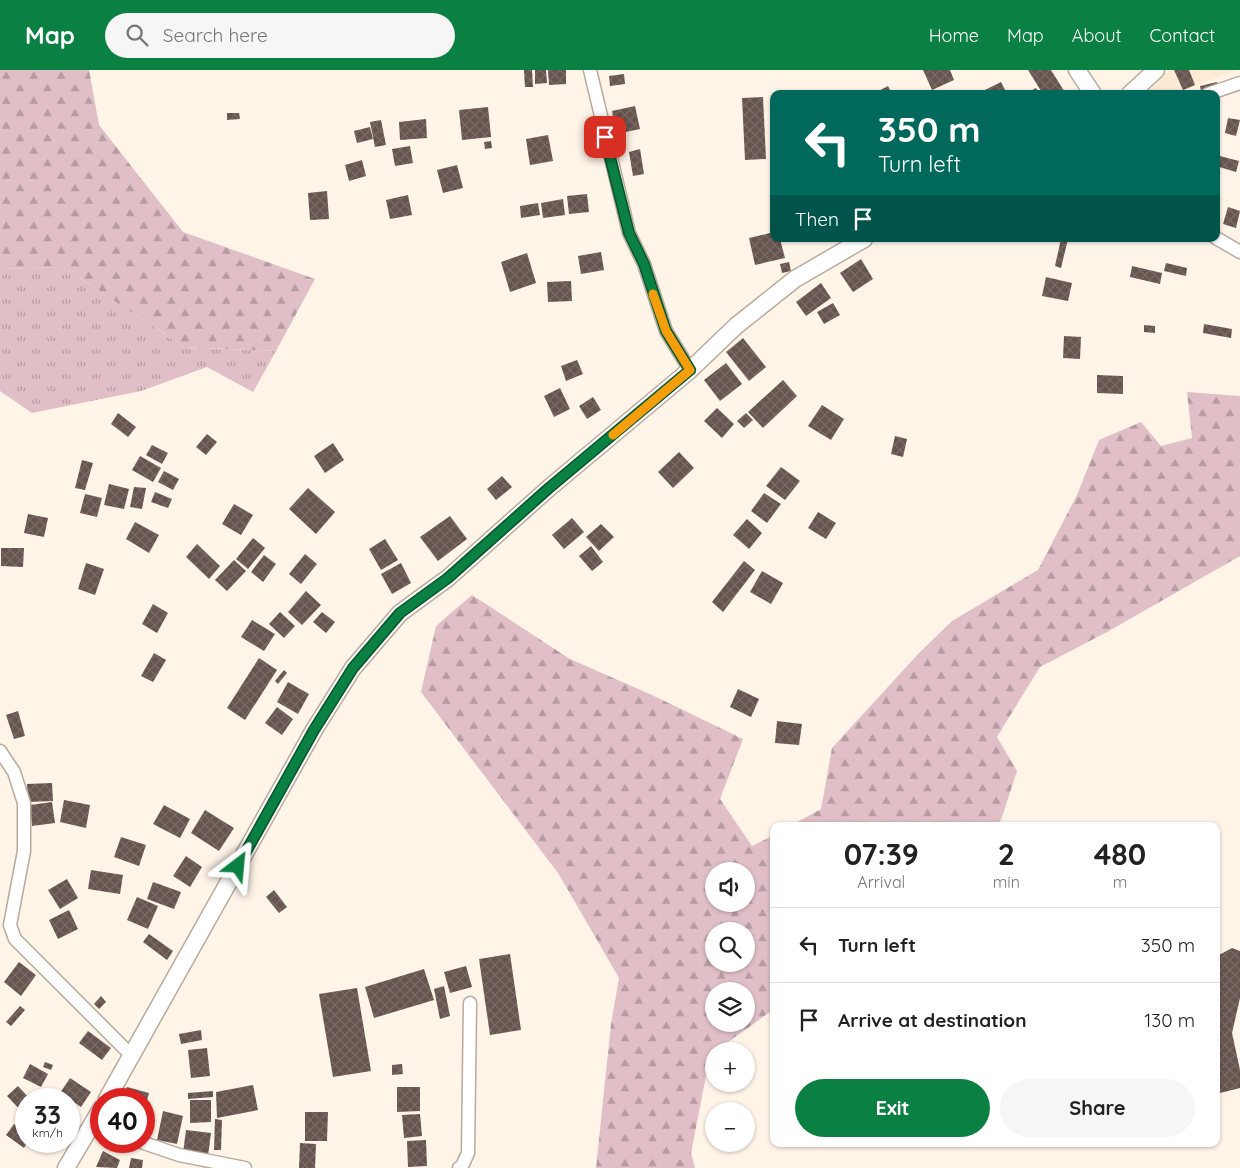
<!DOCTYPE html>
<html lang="en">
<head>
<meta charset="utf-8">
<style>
	:root { --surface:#fff; --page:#f6f6f6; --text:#222; --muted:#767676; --line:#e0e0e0; --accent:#0b8043 }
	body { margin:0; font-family:Quicksand,sans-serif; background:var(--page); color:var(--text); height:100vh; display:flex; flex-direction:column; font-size:19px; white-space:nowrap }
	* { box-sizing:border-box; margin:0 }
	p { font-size:16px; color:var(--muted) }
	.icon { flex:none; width:28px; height:28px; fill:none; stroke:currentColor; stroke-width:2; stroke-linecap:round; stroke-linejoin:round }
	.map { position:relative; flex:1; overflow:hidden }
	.sheet { position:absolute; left:770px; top:752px; width:450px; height:325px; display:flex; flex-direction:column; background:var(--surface); border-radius:10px; box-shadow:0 1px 4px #0004 }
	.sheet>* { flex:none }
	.guide { position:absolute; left:770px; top:20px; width:450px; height:152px; border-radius:10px; box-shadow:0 1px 4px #0004; background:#00695c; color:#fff; overflow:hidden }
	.controls { position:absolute; left:705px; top:792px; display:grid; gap:10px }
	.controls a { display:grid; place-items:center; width:50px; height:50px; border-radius:50%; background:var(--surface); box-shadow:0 1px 4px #0004; font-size:25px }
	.speed { position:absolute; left:15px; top:1018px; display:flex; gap:10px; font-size:25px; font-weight:700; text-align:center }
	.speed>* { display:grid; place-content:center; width:65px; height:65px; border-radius:50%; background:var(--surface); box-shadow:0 1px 4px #0004; line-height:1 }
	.speed small { font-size:12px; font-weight:400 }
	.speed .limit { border:8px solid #d22; background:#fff; color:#111 }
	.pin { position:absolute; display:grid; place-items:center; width:42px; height:42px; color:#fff; margin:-21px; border-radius:10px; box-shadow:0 2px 8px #0006 }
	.me { position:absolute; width:55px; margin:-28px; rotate:29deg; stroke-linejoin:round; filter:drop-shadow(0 0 4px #0008) }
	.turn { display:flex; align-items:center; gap:18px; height:105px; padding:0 25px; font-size:22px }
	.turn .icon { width:65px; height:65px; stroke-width:2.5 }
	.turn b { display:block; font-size:35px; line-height:42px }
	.then { display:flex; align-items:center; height:48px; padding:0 25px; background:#0003; gap:10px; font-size:19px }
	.eta { display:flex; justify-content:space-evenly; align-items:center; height:85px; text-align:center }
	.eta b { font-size:30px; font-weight:700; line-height:35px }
	.cta { display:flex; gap:10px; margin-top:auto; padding:10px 25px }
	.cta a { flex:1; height:58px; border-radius:30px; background:var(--accent); color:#fff; font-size:20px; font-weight:700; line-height:58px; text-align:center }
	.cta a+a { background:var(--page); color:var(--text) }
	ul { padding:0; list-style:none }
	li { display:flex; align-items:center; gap:15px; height:75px; padding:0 25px; border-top:1px solid var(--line) }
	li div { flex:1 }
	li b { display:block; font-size:19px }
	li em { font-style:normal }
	header { display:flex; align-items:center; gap:30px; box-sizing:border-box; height:70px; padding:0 25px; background:var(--accent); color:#fff }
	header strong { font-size:24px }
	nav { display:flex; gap:28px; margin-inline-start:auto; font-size:18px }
	.search { width:350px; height:45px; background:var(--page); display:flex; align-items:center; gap:12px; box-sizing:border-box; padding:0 18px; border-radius:28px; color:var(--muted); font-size:19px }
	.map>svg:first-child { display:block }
</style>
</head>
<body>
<header>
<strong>Map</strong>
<div class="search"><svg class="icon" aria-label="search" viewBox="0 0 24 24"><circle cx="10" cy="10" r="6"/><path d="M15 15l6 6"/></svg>Search here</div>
<nav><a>Home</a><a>Map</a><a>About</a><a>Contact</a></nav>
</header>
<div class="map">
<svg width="1240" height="1098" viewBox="0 0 1240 1098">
	<defs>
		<pattern id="grass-tufts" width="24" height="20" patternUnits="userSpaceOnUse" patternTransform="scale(1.25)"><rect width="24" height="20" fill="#e0bfc7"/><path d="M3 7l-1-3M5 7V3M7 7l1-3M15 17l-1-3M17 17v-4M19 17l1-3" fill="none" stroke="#b69ca2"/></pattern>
		<pattern id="forest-firs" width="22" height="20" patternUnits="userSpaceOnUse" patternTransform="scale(1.25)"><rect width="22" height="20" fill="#e0bfc7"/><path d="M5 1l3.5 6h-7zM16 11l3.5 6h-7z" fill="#b69ca2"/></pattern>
		<pattern id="building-cross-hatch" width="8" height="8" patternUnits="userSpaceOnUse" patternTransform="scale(1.25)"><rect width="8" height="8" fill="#66544f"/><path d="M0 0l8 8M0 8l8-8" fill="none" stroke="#796a65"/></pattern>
	</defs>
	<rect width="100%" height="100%" fill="#fff4e8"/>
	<!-- built -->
	<polygon fill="#feebd5" points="1169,0 1237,0 1174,24 1155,24 1149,20"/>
	<!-- grass -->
	<polygon fill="url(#grass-tufts)" points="63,197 184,277 276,281 253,322 207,297 141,321 32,343 0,321 0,199"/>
	<!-- forest -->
	<g fill="url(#forest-firs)" fill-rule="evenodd">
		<polygon points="0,0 89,0 99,55 183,162 315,209 276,281 184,277 63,197 0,199"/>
		<polygon points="1187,322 1240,326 1240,486 1107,562 1040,597 997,667 1017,701 1001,750 994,756 790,756 821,739 832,678 919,583 952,551 1038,500 1077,425 1099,370 1141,352 1161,376 1192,368"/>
		<path d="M472,525L570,589L652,625L743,669L720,729L752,776L774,765V939L710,985L691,1083L695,1098H596L611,954L619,908L558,803L421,622L436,556ZM714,801H746V834H714ZM714,861H746V894H714ZM714,921H746V954H714Z"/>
	</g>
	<!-- building -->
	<g fill="url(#building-cross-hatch)">
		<polygon points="524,0 532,0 533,17 525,17"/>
		<polygon points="535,0 546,0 547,13 535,14"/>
		<polygon points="548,0 566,0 566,14 549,15"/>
		<polygon points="923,0 950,0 954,10 932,20"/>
		<polygon points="1028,0 1051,0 1066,24 1043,24"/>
		<polygon points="1174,0 1189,0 1195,15 1183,20"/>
		<polygon points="624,4 625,14 610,16 609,6"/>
		<polygon points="1001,12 1007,24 987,24 985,20"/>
		<polygon points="1217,12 1218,18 1201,21 1200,16"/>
		<polygon points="888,16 892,24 873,24"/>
		<polygon points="1036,18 1039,24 1025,24"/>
		<polygon points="763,27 766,89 745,90 742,28"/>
		<polygon points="635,36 640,59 616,64 612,41"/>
		<polygon points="488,37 491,67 462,70 459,40"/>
		<polygon points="227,43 239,43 240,49 227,50"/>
		<polygon points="1228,48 1240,50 1236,66 1225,63"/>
		<polygon points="426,49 427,68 400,70 399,52"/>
		<polygon points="381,50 386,75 375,77 370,52"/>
		<polygon points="370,57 373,69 357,73 354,61"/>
		<polygon points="548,65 553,91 530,95 526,69"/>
		<polygon points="491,71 492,78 485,79 484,72"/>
		<polygon points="410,76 413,93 395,96 392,79"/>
		<polygon points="640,79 644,104 633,106 629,82"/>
		<polygon points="1216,85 1239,91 1236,102 1216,96"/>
		<polygon points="362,90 366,106 349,111 345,95"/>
		<polygon points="457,95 463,118 443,123 437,100"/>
		<polygon points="327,121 329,149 310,150 308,123"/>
		<polygon points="587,124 589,142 569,144 567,126"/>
		<polygon points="408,125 412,145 390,149 386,130"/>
		<polygon points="563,129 565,145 543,148 541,133"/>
		<polygon points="538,133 540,145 521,148 520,136"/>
		<polygon points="1228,137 1240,141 1236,158 1223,154"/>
		<polygon points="774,162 774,169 780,169 785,188 755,195 749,168"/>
		<polygon points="1061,169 1068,169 1061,198 1055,196"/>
		<polygon points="601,182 604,200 581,204 578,186"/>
		<polygon points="527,183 536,213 510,222 501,192"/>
		<polygon points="861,189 873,209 853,222 840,203"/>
		<polygon points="789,192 791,201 782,203 780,194"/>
		<polygon points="1166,193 1187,198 1186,206 1164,201"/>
		<polygon points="1132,196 1162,203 1160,214 1130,207"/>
		<polygon points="1046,207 1072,213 1068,231 1042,226"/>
		<polygon points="571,211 572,231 548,232 547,212"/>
		<polygon points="821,213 831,228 806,246 796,232"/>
		<polygon points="833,233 840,245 824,254 817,242"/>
		<polygon points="1204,254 1232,259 1231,268 1203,263"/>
		<polygon points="1144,255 1155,256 1155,263 1144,262"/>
		<polygon points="1064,266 1081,267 1080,289 1063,288"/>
		<polygon points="743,268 766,297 749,311 726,282"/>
		<polygon points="577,290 583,304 566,311 561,296"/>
		<polygon points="726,293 742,314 720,331 704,310"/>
		<polygon points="1097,305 1123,306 1123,324 1097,323"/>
		<polygon points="783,310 797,326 763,358 748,342"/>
		<polygon points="560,318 570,339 554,347 544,326"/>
		<polygon points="593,327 601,340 587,349 579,336"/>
		<polygon points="822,335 844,349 831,370 808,356"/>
		<polygon points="717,338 734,354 722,368 704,351"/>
		<polygon points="118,343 136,357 128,367 111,354"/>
		<polygon points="746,343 753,350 744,358 737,351"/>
		<polygon points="207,364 217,372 206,385 196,377"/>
		<polygon points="895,366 907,369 903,387 891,384"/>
		<polygon points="333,373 344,390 325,403 314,386"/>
		<polygon points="152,375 168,383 162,394 146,385"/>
		<polygon points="679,382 694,398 673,418 658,402"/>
		<polygon points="140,386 161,398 153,412 132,400"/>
		<polygon points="82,390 93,393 85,420 75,418"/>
		<polygon points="781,397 800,411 785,430 766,416"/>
		<polygon points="164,401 179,409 173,420 158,412"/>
		<polygon points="502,406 512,417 496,430 487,419"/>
		<polygon points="109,414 129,419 124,439 104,435"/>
		<polygon points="134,417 146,418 142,439 130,437"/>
		<polygon points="308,418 335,442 316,464 289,439"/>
		<polygon points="155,422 172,429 168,438 151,432"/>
		<polygon points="764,423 781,434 767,453 751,441"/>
		<polygon points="85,424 102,428 97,447 80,443"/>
		<polygon points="234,434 253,445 241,465 222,454"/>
		<polygon points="818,442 836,453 826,469 808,458"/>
		<polygon points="28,444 48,448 44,467 24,463"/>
		<polygon points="450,446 467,469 438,491 420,467"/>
		<polygon points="572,448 584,462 564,479 552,465"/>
		<polygon points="747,449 762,463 749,479 733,465"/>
		<polygon points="135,452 159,465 149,483 126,469"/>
		<polygon points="601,454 614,467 599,481 586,467"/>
		<polygon points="253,468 265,478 248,499 236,489"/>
		<polygon points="385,469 398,490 381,500 369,479"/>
		<polygon points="197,474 220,496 209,509 186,487"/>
		<polygon points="591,476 603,492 592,501 579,486"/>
		<polygon points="1,478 24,478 23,497 1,496"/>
		<polygon points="305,484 317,494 301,514 289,504"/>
		<polygon points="264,485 276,494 263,512 251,502"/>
		<polygon points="234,490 246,501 227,521 215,510"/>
		<polygon points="744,491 755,500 723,542 712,532"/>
		<polygon points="86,493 104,499 95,525 78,519"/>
		<polygon points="401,493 411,513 392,524 381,504"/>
		<polygon points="762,501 783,513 771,534 750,522"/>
		<polygon points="306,521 321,535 302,555 288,542"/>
		<polygon points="153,534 168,543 157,563 142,554"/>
		<polygon points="280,542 295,556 284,568 269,554"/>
		<polygon points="322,542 335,552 326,563 313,552"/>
		<polygon points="252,550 275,564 264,581 241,567"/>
		<polygon points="154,583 166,590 153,612 141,606"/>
		<polygon points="259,588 277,600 245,650 227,638"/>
		<polygon points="284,600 287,603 278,614 275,611"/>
		<polygon points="288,612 309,624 298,644 277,632"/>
		<polygon points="738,619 759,629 751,647 730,637"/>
		<polygon points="277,637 293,649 282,665 265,653"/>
		<polygon points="18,641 25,666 14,669 6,645"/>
		<polygon points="777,651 802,654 799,675 775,673"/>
		<polygon points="52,713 53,731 28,732 27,714"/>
		<polygon points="64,730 90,735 86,758 60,752"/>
		<polygon points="52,732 55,753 32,756 30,735"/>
		<polygon points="164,735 190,749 180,768 153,754"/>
		<polygon points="205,740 234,758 219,781 191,763"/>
		<polygon points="121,767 146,775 139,796 114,787"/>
		<polygon points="186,786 202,797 190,817 173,806"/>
		<polygon points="91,800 123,805 120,824 88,819"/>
		<polygon points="67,809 78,828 60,839 48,820"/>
		<polygon points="153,812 181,822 174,839 147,829"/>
		<polygon points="274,820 287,837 279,843 266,827"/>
		<polygon points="137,827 158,836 148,859 127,850"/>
		<polygon points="69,840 78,859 58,869 49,850"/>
		<polygon points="149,864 173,881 167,890 143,872"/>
		<polygon points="1232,878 1240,881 1240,928 1232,963 1240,1000 1240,1018 1216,1024 1216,895 1219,885"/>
		<polygon points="510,884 521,960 490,965 479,889"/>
		<polygon points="19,892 36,905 21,926 4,912"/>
		<polygon points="466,896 472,917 450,923 444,902"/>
		<polygon points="424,899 434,930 374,948 365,917"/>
		<polygon points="444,916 450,946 440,949 434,919"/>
		<polygon points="357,918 371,1001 333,1007 319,924"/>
		<polygon points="101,926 106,932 99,939 94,934"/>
		<polygon points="20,936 25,940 11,956 6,952"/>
		<polygon points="201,960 202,970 181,974 179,964"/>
		<polygon points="88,961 111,978 102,990 79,973"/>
		<polygon points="207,978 210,1006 191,1008 188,980"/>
		<polygon points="45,992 53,995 51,1000 43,997"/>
		<polygon points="30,994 48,1004 41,1017 23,1008"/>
		<polygon points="402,994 403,1004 392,1005 392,995"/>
		<polygon points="70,1008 91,1022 81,1037 60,1023"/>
		<polygon points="253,1015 258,1040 217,1048 216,1022"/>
		<polygon points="18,1016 30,1029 26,1029 26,1039 23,1043 7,1026"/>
		<polygon points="127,1017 149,1023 144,1041 144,1029 124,1029"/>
		<polygon points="397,1017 420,1017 420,1041 397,1042"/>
		<polygon points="213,1021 213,1027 188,1029 188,1023"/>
		<polygon points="57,1024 63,1029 53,1029"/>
		<polygon points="190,1030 211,1030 211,1052 190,1053"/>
		<polygon points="163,1041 183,1046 177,1074 157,1070"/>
		<polygon points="305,1042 328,1042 327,1071 305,1071"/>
		<polygon points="420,1044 422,1066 404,1068 402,1045"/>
		<polygon points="215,1049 222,1050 221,1080 214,1080"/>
		<polygon points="14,1054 26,1062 26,1071 28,1071 24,1078 6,1065"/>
		<polygon points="186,1060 211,1063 208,1086 183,1083"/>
		<polygon points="426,1070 427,1096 408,1097 407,1071"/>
		<polygon points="300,1073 316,1074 315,1098 299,1098"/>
		<polygon points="103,1081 120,1090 117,1098 96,1097"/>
		<polygon points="131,1088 143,1090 142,1098 129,1098"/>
	</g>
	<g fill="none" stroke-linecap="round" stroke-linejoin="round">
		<!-- minor casing -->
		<g stroke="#b7ab9c" stroke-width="15">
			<g id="minor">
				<polyline points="590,0 629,163 644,194 666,261 690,300"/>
				<polyline points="1208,24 1240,13"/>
				<polyline points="1216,168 1240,182"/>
				<polyline points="0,681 14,702 24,733 24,781 10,855 15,869 132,986"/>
				<polyline points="138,1071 179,1085 245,1098"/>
				<polyline points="459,1098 462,1096 468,1083 470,933"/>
			</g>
		</g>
		<!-- tertiary casing -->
		<g stroke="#b7ab9c" stroke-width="19">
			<g id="tertiary">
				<polyline points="1077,0 1093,24"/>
				<polyline points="1130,24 1156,0"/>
				<polyline points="107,1029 314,660 353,598 400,543 448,508 549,418 690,300 736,256 795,209 864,169"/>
				<polyline points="66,1098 101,1039"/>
			</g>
		</g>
		<!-- minor -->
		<use href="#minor" stroke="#fff" stroke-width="12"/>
		<!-- tertiary -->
		<use href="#tertiary" stroke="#fff" stroke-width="16"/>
	</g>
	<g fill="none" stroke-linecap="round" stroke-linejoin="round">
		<!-- route casing -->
		<g stroke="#07532c" stroke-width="12">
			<polyline id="route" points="238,796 314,660 353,598 400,543 448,508 549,418 690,300 666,261 644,194 629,163 605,67"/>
		</g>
		<!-- route -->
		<use href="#route" stroke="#0b8043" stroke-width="9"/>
		<!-- slow -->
		<polyline stroke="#f59e0b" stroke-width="9" points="613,365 690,300 666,261 653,224"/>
	</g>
</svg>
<div class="controls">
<a><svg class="icon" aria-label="sound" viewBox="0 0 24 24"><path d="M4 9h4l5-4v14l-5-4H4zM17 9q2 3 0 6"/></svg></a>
<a><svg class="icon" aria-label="search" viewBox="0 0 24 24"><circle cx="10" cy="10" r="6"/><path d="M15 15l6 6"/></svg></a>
<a><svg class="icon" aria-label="layers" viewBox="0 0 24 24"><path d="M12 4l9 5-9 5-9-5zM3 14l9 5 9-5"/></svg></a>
<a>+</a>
<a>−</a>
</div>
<div class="speed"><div>33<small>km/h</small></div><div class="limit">40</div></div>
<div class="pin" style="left:605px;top:67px;background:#d93025"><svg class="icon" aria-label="arrive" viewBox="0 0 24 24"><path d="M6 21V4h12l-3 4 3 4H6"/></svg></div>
<svg class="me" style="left:238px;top:796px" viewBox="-20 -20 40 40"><path d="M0-17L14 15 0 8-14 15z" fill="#0b8043" stroke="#fff" stroke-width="4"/></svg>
<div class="guide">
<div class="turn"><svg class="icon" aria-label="left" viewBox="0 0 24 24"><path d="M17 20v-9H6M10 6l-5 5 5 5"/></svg><div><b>350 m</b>Turn left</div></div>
<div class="then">Then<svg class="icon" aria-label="arrive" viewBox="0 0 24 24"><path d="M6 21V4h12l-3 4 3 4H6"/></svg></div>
</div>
<section class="sheet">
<div class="eta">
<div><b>07:39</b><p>Arrival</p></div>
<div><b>2</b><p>min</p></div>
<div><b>480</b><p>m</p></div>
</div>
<ul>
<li><svg class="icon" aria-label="left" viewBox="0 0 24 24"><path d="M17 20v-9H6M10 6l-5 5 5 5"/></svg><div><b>Turn left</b></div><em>350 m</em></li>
<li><svg class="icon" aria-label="arrive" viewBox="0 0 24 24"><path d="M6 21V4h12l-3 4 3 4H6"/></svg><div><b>Arrive at destination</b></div><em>130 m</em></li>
</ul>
<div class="cta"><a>Exit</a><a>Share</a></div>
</section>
</div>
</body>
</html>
